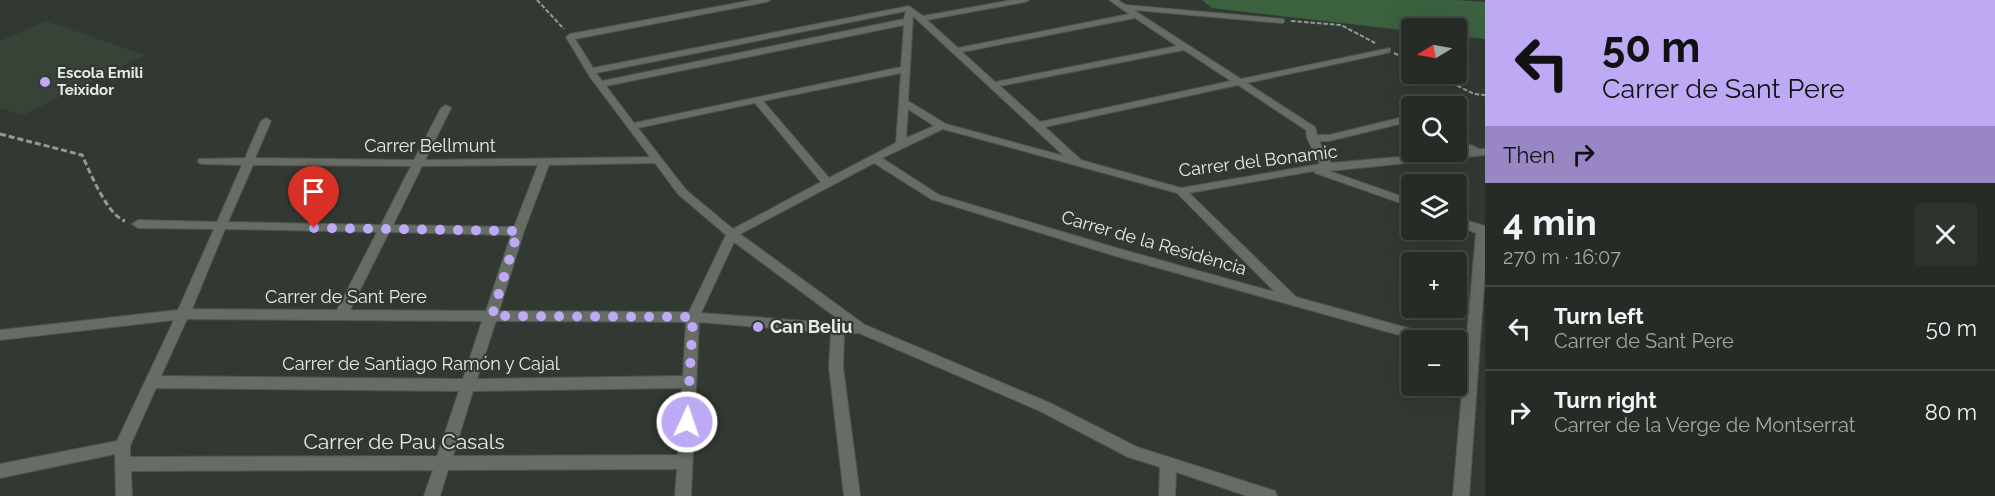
<!DOCTYPE html>
<html lang="en">
<head>
<meta charset="utf-8">
<style>
	:root { --surface:#262b26; --page:#2e332e; --text:#f1f3f6; --muted:#a4a7a7; --line:#424743 }
	body { margin:0; font-family:Raleway,sans-serif; background:var(--page); color:var(--text); height:100vh; display:flex; flex-direction:column; font-size:22px; white-space:nowrap }
	* { box-sizing:border-box; margin:0 }
	p { font-size:20px; color:var(--muted) }
	.icon { flex:none; width:33px; height:33px; fill:none; stroke:currentColor; stroke-width:2; stroke-linecap:round; stroke-linejoin:round }
	.map { position:relative; flex:1; overflow:hidden }
	.sheet { display:flex; flex-direction:column; background:var(--surface); width:510px }
	.sheet>* { flex:none }
	.hud { background:#bea9f5; color:#111; overflow:hidden }
	.needle { width:39px; rotate:260deg }
	.fabs { position:absolute; left:1401px; top:18px; display:grid; gap:12px }
	.fabs a { display:grid; place-items:center; width:66px; height:66px; border-radius:6px; background:var(--surface); box-shadow:0 6px 24px #0002,0 0 0 2px var(--line); font-size:30px }
	.pin { position:absolute; display:grid; place-items:center; width:51px; height:51px; color:#fff; margin:-62px -26px; border-radius:50% 50% 50% 0; rotate:-45deg; box-shadow:0 0 6px #0007 }
	.pin .icon { rotate:45deg }
	.me { position:absolute; width:66px; margin:-33px; rotate:3deg; stroke-linejoin:round; filter:drop-shadow(0 0 4px #0008) }
	.turn { display:flex; align-items:center; gap:21px; height:126px; padding:0 18px; font-size:27px }
	.turn .icon { width:78px; height:78px; stroke-width:2.5 }
	.turn b { display:block; font-size:42px; line-height:51px }
	.then { display:flex; align-items:center; height:57px; padding:0 18px; background:#0003; gap:12px; font-size:22px }
	.round { display:grid; place-items:center; flex:none; width:63px; height:63px; border-radius:6px; background:var(--page) }
	.headline { display:flex; align-items:center; justify-content:space-between; height:102px; padding:0 18px }
	h1 { font-size:36px; font-weight:700; line-height:45px }
	ul { padding:0; list-style:none }
	li { display:flex; align-items:center; gap:18px; height:84px; padding:0 18px; border-top:2px solid var(--line) }
	li div { flex:1 }
	li b { display:block; font-size:22px }
	li em { font-style:normal }
	main { display:flex; flex:1; min-height:0 }
	.map>svg:first-child { display:block }
</style>
</head>
<body>
<main>
<div class="map">
<svg width="1485" height="496" viewBox="0 0 1485 496">
	<rect width="100%" height="100%" fill="#323933"/>
	<!-- built -->
	<polygon fill="#384338" points="46,21 145,55 23,115 0,108 0,41"/>
	<!-- green -->
	<polygon fill="#3c613f" points="1202,0 1457,0 1485,2 1485,39 1457,36 1456,28 1412,28 1411,31 1212,8"/>
	<g fill="none" stroke-linecap="round" stroke-linejoin="round">
		<!-- lane casing -->
		<g stroke="#4f554f" stroke-width="6">
			<polyline id="lane" points="1124,7 1282,21"/>
		</g>
		<!-- street casing -->
		<g stroke="#4f554f" stroke-width="2">
			<g id="street">
				<path d="M753,0H770L766,2L575,39L593,68L909,6L923,16L1012,0H1029L1025,2L927,20L958,48L1129,14L1109,0H1118L1241,79L1390,48V52L1387,53L1247,83L1315,127L1317,135H1329L1412,115V121L1329,141H1319L1331,163L1465,151L1456,146V138L1479,149H1485V155L1329,171L1412,200V207L1315,173L1314,171L1189,193L1296,297L1433,335L1438,336L1440,340H1417L1112,255L931,199L874,163L740,234L865,325L1050,403L1137,447L1269,489L1275,491L1277,496H1247L1176,472L1175,496H1159L1160,467L1128,457L1040,411L859,333L844,334L843,367L860,496H844L829,367L831,333L699,322L691,496H675L677,469L448,470L440,496H424L433,470L131,471L132,496H116L115,454L0,478V464L117,441L174,320L0,340V330L178,310L214,229L138,228L132,224L138,220L217,222L242,165L203,164L199,163L198,161L199,159L245,158L261,121L266,118L271,121L255,158L414,160L441,108L446,105L451,108L425,160L650,157L590,77L566,37L570,34ZM906,11L904,19L602,81L596,73ZM913,16L1064,156L946,124L908,101ZM1135,18L1177,46L995,82L962,52ZM904,25L901,67L634,123L606,86ZM1184,50L1231,81L1040,122L1000,86ZM901,73L896,143L829,178L763,101ZM1238,85L1306,130L1307,138L1320,164L1181,188L1081,160L1045,127ZM755,103L821,182L733,229L686,190L638,128ZM908,109L934,126L906,138ZM943,129L1177,193L1275,292L1120,249L939,195L882,158ZM655,163L678,194L726,235L689,312L499,311L524,231L549,165ZM253,165L411,166L381,225L228,222ZM538,165L514,227L393,225L422,166ZM225,229L377,232L337,310L192,309ZM389,232L511,235L486,311L350,310ZM734,242L845,324L701,313ZM187,319L482,321L463,379L161,376ZM496,321L686,322L683,376L477,379ZM156,388L459,391L437,456L130,457V446ZM682,388L678,455L453,456L473,391Z"/>
				<polygon points="1456,217 1485,226 1485,271 1469,496 1453,496 1465,355 1456,352 1456,342 1466,344 1476,233 1456,225"/>
			</g>
		</g>
		<!-- path-far1 -->
		<g stroke="#949995" stroke-width="2" stroke-dasharray="4.5 2" stroke-linecap="butt">
			<polyline points="537,0 564,29"/>
			<polyline points="1291,21 1341,25 1375,43"/>
			<polyline points="1394,53 1412,62"/>
			<polyline points="1434,74 1474,94 1485,95"/>
		</g>
		<!-- path -->
		<path stroke="#949995" stroke-width="3" stroke-dasharray="6 3" stroke-linecap="butt" d="M0,134L82,155C90,172 107,215 125,221"/>
		<!-- lane -->
		<use href="#lane" stroke="#656d65" stroke-width="4.5"/>
		<!-- street -->
		<use href="#street" fill="#656d65" fill-rule="evenodd"/>
	</g>
	<g fill="none" stroke-linecap="round" stroke-linejoin="round">
		<!-- route -->
		<polyline stroke="#bea9f5" stroke-width="10" stroke-dasharray="0 18" points="314,228 518,231 492,316 693,317 687,422"/>
	</g>
	<!-- markers -->
	<g fill="#bea9f5" stroke="#323933" stroke-width="2">
		<circle cx="45" cy="82" r="6"/>
		<circle cx="758" cy="327" r="6"/>
	</g>
	<g text-anchor="middle" stroke-width="4.5" stroke-linejoin="round" paint-order="stroke">
		<!-- far-poi labels -->
		<g font-size="15" font-weight="bold" fill="#e7ebe7" stroke="#323933" text-anchor="start">
			<text x="57" y="78">Escola Emili<tspan x="57" dy="17">Teixidor</tspan></text>
		</g>
		<!-- street labels -->
		<g font-size="18" fill="#e7ebe7" stroke="#323933">
			<text x="430" y="152">Carrer Bellmunt</text>
			<text transform="translate(1258 161) rotate(-7)" y="6">Carrer del Bonamic</text>
			<text transform="translate(1154 243) rotate(16)" y="6">Carrer de la Residència</text>
			<text x="346" y="303">Carrer de Sant Pere</text>
			<text x="421" y="370">Carrer de Santiago Ramón y Cajal</text>
		</g>
		<!-- poi labels -->
		<g font-size="18" font-weight="bold" fill="#e7ebe7" stroke="#323933" text-anchor="start">
			<text x="770" y="333">Can Beliu</text>
		</g>
		<!-- near-street labels -->
		<g font-size="21" fill="#e7ebe7" stroke="#323933">
			<text x="404" y="449">Carrer de Pau Casals</text>
		</g>
	</g>
</svg>
<div class="fabs">
<a><svg class="needle" viewBox="-14 -14 28 28"><path d="M0-13l5 13h-10z" fill="#e53935"/><path d="M0 13l5-13h-10z" fill="#a4a7a7"/></svg></a>
<a><svg class="icon" aria-label="search" viewBox="0 0 24 24"><circle cx="10" cy="10" r="6"/><path d="M15 15l6 6"/></svg></a>
<a><svg class="icon" aria-label="layers" viewBox="0 0 24 24"><path d="M12 4l9 5-9 5-9-5zM3 14l9 5 9-5"/></svg></a>
<a>+</a>
<a>−</a>
</div>
<div class="pin" style="left:314px;top:228px;background:#d93025"><svg class="icon" aria-label="arrive" viewBox="0 0 24 24"><path d="M6 21V4h12l-3 4 3 4H6"/></svg></div>
<svg class="me" style="left:687px;top:422px" viewBox="-20 -20 40 40"><circle r="17" fill="#bea9f5" stroke="#fff" stroke-width="3"/><path d="M0-11L8 9 0 5-8 9z" fill="#fff"/></svg>
</div>
<section class="sheet">
<div class="hud">
<div class="turn"><svg class="icon" aria-label="left" viewBox="0 0 24 24"><path d="M17 20v-9H6M10 6l-5 5 5 5"/></svg><div><b>50 m</b>Carrer de Sant Pere</div></div>
<div class="then">Then<svg class="icon" aria-label="right" viewBox="0 0 24 24"><path d="M7 20v-9h11M14 6l5 5-5 5"/></svg></div>
</div>
<div class="headline"><div><h1>4 min</h1><p>270 m · 16:07</p></div><a class="round"><svg class="icon" aria-label="close" viewBox="0 0 24 24"><path d="M6 6l12 12M18 6L6 18"/></svg></a></div>
<ul>
<li><svg class="icon" aria-label="left" viewBox="0 0 24 24"><path d="M17 20v-9H6M10 6l-5 5 5 5"/></svg><div><b>Turn left</b><p>Carrer de Sant Pere</p></div><em>50 m</em></li>
<li><svg class="icon" aria-label="right" viewBox="0 0 24 24"><path d="M7 20v-9h11M14 6l5 5-5 5"/></svg><div><b>Turn right</b><p>Carrer de la Verge de Montserrat</p></div><em>80 m</em></li>
</ul>
</section>
</main>
</body>
</html>
